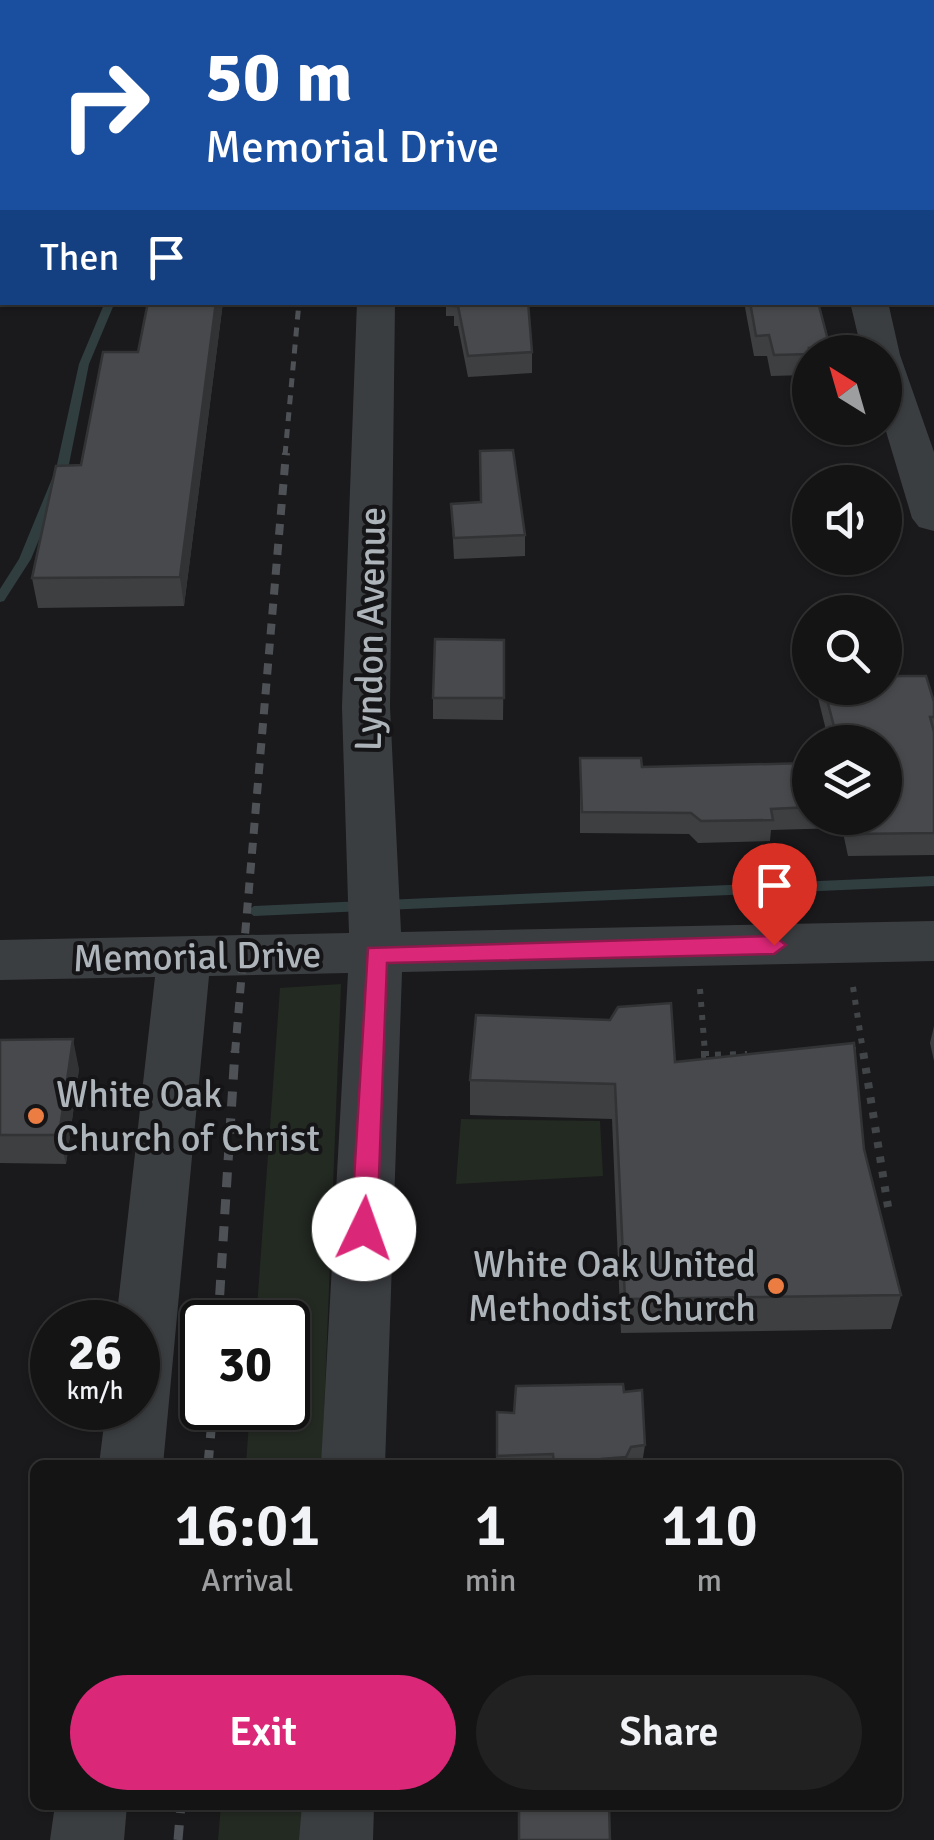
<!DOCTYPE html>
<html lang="en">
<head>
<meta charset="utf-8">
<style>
	:root { --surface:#141415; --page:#212122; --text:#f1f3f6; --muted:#9d9ea0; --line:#333334; --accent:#db2777 }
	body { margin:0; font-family:Signika,sans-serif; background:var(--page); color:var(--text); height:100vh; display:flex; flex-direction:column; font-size:38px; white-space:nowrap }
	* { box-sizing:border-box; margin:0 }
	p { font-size:32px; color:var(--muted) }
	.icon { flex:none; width:55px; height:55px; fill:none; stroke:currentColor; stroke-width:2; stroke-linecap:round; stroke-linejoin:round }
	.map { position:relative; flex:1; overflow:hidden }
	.drawer { position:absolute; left:30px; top:1460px; width:872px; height:350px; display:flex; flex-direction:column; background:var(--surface); border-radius:15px; box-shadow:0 2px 8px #0004,0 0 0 2px var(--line) }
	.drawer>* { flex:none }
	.banner { position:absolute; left:0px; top:0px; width:935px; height:305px; box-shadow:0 2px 8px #0004,0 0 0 2px var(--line); background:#1a4fa0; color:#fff; overflow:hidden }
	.needle { width:65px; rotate:323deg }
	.controls { position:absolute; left:792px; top:335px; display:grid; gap:20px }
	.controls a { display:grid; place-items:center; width:110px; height:110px; border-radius:50%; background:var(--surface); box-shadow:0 2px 8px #0004,0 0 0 2px var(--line); font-size:50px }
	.speed { position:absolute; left:30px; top:1300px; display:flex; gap:20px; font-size:50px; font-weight:700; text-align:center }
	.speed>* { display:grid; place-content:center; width:130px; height:130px; border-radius:50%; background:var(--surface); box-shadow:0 2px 8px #0004,0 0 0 2px var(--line); line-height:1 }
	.speed small { font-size:25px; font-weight:400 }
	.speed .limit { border:5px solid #111; border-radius:15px; background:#fff; color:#111 }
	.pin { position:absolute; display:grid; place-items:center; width:85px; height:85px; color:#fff; margin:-102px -42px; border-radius:50% 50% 50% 0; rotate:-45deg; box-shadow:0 0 10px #0007 }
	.pin .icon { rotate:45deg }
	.me { position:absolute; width:110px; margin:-55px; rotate:3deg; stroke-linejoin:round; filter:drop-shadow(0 0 8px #0008) }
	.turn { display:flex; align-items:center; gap:35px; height:210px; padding:0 40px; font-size:45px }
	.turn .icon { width:130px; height:130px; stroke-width:2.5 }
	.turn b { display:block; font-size:70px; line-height:85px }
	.then { display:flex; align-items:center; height:95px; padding:0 40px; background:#0003; gap:20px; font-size:38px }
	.eta { display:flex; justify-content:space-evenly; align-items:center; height:170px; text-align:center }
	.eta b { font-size:60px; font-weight:600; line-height:70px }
	.primary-button { display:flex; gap:20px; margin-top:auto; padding:20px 40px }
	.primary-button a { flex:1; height:115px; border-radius:60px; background:var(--accent); color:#fff; font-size:40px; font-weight:600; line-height:115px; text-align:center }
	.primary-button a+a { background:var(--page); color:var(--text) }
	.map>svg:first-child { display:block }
</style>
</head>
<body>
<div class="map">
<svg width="934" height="1840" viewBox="0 0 934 1840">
	<rect width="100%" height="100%" fill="#1a1a1c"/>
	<!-- green -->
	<g fill="#232a22">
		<polygon points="341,984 322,1465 246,1465 250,1408 288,1408 288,1322 256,1322 280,988"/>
		<polygon points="461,1119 600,1121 603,1176 456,1184"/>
		<polygon points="221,1805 308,1805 307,1840 218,1840"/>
	</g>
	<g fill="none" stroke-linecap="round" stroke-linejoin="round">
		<!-- stream -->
		<g fill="#303e40" fill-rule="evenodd">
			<rect x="174" y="0" width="8" height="2"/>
			<polygon points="105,302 115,302 89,364 68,469 31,559 4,601 0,602 0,589 19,559 56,469 79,364"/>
			<polygon points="934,876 934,886 385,910 378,905 385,900"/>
			<polygon points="364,901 371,906 364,911 254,916 247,911 254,906"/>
		</g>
		<!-- path-far1 -->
		<g stroke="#414548" stroke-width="6" stroke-dasharray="5 8" stroke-linecap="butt">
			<polyline points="853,987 863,1051"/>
			<polyline points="700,989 705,1053"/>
			<polyline points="850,1051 863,1053"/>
		</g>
		<!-- path -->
		<g stroke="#414548" stroke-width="8" stroke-dasharray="6 9" stroke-linecap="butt">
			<polyline points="705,1051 705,1056 747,1055"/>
			<polyline points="850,1051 863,1051 889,1213"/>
		</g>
		<!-- minor -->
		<g fill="#3b3e41" fill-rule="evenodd">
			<polygon points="364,0 396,0 397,2 365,2"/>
			<polygon points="783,0 815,0 816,2 784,2"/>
			<polygon points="357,302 395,302 390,707 401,932 934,921 934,961 402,972 385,1465 321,1465 348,973 209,976 163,1465 99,1465 106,1408 138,1408 138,1322 116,1322 155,977 0,980 0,940 349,933 342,707"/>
			<polygon points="850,302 888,302 900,355 934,452 934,531 919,527 912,518 885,428 885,352 862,352"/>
			<polygon points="55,1805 127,1805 124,1840 50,1840"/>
			<polygon points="302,1805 374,1805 373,1840 299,1840"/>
		</g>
		<!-- major -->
		<g fill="#575c5f" fill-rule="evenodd">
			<polygon points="74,0 108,0 108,2 75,2"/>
			<polygon points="2,263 2,292 0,293 0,264"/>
		</g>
		<!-- rail-far2 -->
		<polyline stroke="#4e5256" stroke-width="5" stroke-dasharray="9 8" stroke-linecap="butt" points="285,455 299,302"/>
		<!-- rail-far1 -->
		<polyline stroke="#4e5256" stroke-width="8" stroke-dasharray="11 9" stroke-linecap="butt" points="235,1053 286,453"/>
		<!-- rail -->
		<g stroke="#4e5256" stroke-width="9" stroke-dasharray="15 12" stroke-linecap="butt">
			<polyline points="218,1322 235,1051"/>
			<polyline points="208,1465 213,1408"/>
			<polyline points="178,1840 181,1805"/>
		</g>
	</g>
	<!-- wall -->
	<g fill="#3d3f41">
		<rect x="669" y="0" width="82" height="2"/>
		<polygon points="932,82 933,86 934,85 934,123 932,120"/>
		<polygon points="148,302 223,302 184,606 38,608 32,578 81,465 138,352"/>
		<polygon points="446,302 528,302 532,352 532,373 468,377 458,326 454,326 454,316 446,316"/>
		<polygon points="744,302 818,302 830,348 829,352 810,352 810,369 808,369 807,375 771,376 767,356 754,356"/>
		<polygon points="451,504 525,535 525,556 454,559"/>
		<polygon points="504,640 503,720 433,719 433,698"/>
		<polygon points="819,688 885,688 934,702 934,855 848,856 842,828 771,830 770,841 698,843 689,834 580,833 580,758 642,767 810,763 810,818 885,818 885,742 829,742 818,698"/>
		<polygon points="934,1026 934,1061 930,1043"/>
		<polygon points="0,1040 79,1069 66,1164 0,1163"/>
		<polygon points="675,1062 864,1149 901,1295 891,1329 621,1333 612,1119 470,1115 470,1080"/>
		<polygon points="624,1392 645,1445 642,1464 634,1465 496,1465 497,1412 514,1413"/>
	</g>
	<!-- shaded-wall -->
	<g fill="#323335">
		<polygon points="216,302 223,302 184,606 180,577"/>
		<polygon points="73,1039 79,1069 66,1164 59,1135"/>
	</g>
	<!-- building -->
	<g fill="#47494c" stroke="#323335" stroke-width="2.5">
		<rect x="191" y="0" width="65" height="2"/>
		<rect x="449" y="0" width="64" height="2"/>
		<rect x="711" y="0" width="40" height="2"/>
		<polygon points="890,0 934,0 934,62 932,63 932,2 891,2"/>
		<polygon points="148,302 216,302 180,577 32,578 56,466 81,465 103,352 138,352"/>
		<polygon points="454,302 528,302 532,352 468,356 458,306 454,306"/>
		<polygon points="750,302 818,302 830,348 809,348 810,354 774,355 769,335 756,336"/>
		<polygon points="513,450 525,535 454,538 451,504 481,502 480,451"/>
		<polygon points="435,639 504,640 504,698 433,698"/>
		<polygon points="885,676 926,676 934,702 934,717 930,717 934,732 934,833 852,834 848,818 885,818 885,742 838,742 824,688 885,688"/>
		<polygon points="580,758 641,758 642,767 810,763 810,807 771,809 773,820 701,821 691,813 582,812"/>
		<polygon points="671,1003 675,1062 854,1043 864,1149 901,1295 625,1299 615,1084 470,1080 476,1015 610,1020 618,1007"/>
		<polygon points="73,1039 59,1135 0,1135 0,1040"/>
		<polygon points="623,1384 624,1392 642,1390 645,1445 631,1447 626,1457 602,1459 602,1465 554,1465 553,1454 497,1456 497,1412 514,1413 516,1386"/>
		<polygon points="519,1805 609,1805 610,1840 519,1840"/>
	</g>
	<!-- route -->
	<polygon fill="#db2777" stroke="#8e194d" stroke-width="2.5" points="774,936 786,945 774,954 387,963 377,1229 364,1240 355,1237 351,1229 368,948"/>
	<!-- markers -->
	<g fill="#eb7d43" stroke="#151517" stroke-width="4">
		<circle cx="36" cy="1116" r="10"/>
		<circle cx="776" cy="1286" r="10"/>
	</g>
	<g text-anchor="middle" stroke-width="8" stroke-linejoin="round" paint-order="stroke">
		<!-- street labels -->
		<g font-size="38" fill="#adb5bb" stroke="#151517">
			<text transform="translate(370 629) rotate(-89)" y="13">Lyndon Avenue</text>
			<text transform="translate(197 956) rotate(-1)" y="13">Memorial Drive</text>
		</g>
		<!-- poi labels -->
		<g font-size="38" fill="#adb5bb" stroke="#151517" text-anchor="start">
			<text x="56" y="1107">White Oak<tspan x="56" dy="44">Church of Christ</tspan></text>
			<text x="756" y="1277" text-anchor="end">White Oak United<tspan x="756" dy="44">Methodist Church</tspan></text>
		</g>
	</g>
</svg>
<div class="controls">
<a><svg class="needle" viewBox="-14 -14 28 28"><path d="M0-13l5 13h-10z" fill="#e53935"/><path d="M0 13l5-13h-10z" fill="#9d9ea0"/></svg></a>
<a><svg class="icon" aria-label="sound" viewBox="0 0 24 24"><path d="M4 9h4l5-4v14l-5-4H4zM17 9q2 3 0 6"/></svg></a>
<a><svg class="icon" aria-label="search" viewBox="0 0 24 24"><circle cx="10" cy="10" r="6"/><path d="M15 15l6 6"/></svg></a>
<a><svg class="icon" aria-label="layers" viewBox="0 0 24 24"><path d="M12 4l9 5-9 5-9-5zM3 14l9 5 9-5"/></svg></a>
</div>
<div class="speed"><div>26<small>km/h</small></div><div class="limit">30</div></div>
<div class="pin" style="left:774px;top:945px;background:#d93025"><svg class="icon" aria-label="arrive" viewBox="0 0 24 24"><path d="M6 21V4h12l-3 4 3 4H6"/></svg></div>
<svg class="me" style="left:364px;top:1229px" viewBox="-20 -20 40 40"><circle r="19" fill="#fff"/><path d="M0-13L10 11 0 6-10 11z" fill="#db2777"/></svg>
<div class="banner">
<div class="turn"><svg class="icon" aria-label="right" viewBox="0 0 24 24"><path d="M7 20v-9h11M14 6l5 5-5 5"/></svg><div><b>50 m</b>Memorial Drive</div></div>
<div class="then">Then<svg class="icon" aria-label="arrive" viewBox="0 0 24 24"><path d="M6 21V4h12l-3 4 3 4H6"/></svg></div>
</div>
<section class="drawer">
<div class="eta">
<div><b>16:01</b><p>Arrival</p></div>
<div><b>1</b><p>min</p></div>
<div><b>110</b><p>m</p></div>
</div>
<div class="primary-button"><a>Exit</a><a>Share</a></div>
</section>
</div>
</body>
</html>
